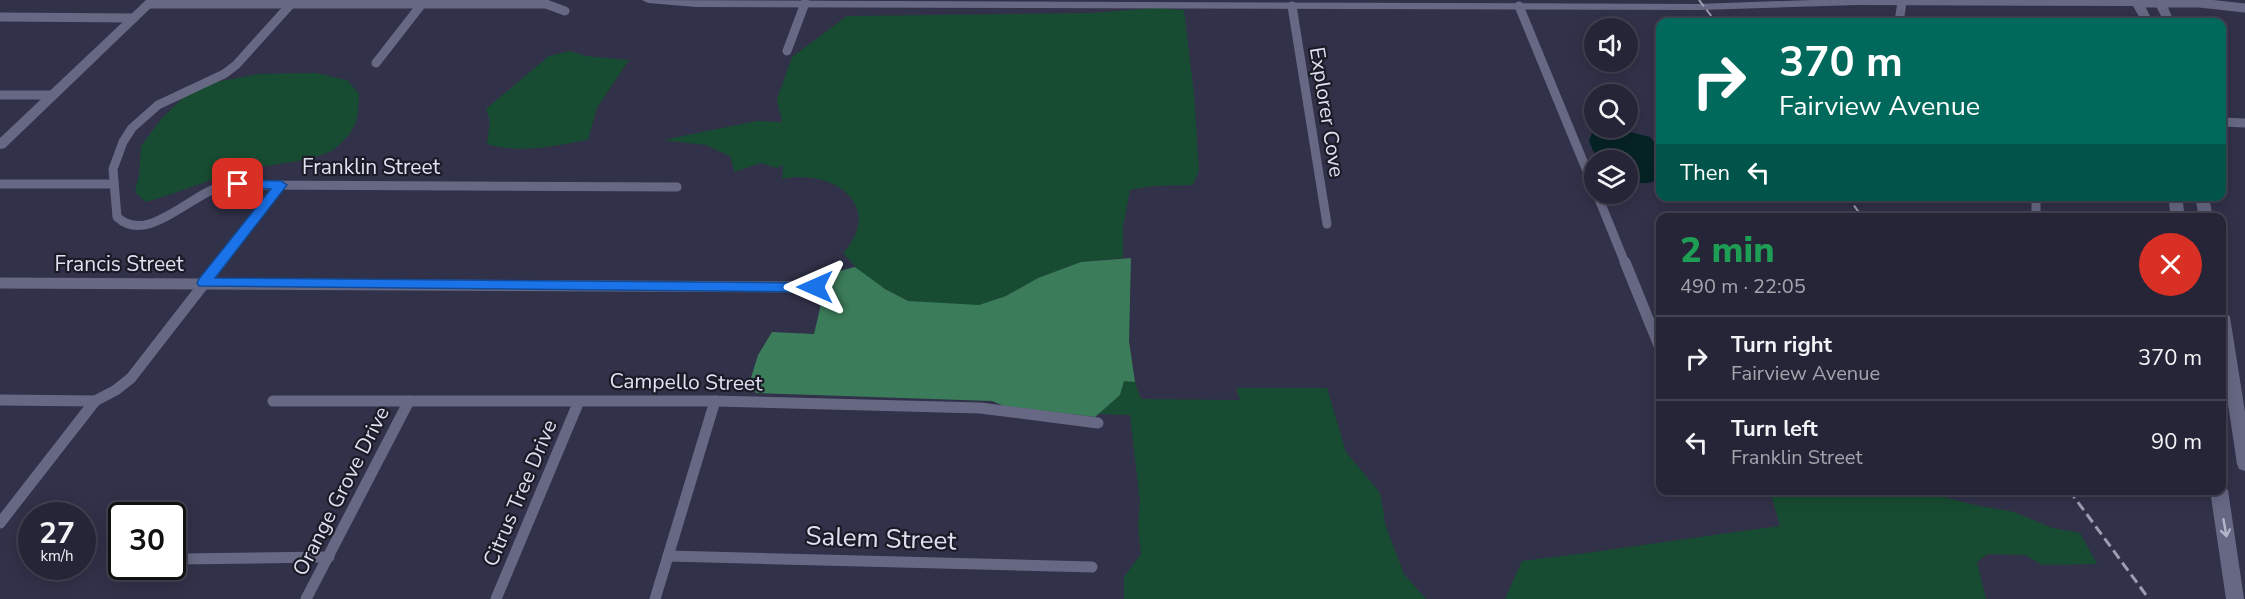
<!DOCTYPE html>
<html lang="en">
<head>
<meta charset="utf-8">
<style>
	:root { --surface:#252537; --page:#313142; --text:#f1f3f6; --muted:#a3a5ad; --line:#424252 }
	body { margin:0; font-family:"Nunito Sans",sans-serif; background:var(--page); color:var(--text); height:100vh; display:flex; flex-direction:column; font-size:22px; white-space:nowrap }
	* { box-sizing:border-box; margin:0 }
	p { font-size:20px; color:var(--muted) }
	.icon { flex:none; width:33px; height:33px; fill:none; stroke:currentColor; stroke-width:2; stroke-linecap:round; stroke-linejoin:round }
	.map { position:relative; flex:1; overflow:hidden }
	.side { position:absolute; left:1656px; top:213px; width:570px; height:282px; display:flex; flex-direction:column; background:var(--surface); border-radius:12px; box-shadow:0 3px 15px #0003,0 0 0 2px var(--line) }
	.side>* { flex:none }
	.hud { position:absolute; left:1656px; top:18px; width:570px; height:183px; border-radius:12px; box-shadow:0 3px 15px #0003,0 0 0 2px var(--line); background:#00695c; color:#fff; overflow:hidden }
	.tools { position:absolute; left:1584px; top:18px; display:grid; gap:12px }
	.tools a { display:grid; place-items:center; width:54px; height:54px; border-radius:50%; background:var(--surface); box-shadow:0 3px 15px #0003,0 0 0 2px var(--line); font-size:30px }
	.speed { position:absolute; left:18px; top:502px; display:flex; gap:12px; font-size:30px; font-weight:700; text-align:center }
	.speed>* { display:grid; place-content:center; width:78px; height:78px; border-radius:50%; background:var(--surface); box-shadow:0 3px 15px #0003,0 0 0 2px var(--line); line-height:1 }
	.speed small { font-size:15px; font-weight:400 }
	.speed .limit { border:3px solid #111; border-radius:9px; background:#fff; color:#111 }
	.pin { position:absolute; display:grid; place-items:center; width:51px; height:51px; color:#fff; margin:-26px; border-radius:12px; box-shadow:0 3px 9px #0006 }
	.me { position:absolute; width:66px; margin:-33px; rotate:270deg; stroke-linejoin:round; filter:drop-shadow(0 0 4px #0008) }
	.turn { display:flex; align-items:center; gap:21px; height:126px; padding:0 24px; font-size:27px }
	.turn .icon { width:78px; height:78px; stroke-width:2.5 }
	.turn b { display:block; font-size:42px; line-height:51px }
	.then { display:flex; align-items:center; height:57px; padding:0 24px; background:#0003; gap:12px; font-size:22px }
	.round { display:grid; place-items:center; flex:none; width:63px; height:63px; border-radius:32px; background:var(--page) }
	.headline { display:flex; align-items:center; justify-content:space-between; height:102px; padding:0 24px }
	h1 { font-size:36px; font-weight:800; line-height:45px; color:#1e9e55 }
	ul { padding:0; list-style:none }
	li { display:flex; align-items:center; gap:18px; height:84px; padding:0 24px; border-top:2px solid var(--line) }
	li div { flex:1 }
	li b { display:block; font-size:22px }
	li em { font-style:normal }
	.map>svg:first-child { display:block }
</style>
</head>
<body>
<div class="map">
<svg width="2245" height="599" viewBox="0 0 2245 599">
	<rect width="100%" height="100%" fill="#313149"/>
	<!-- green -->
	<g fill="#184c32">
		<path d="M1154,8L1184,10L1194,94L1199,171L1193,185L1153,186L1130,190L1123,227V258L1081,262L1038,278L1006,296L979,305H943L908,301L885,289L864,276L843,253C886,205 832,168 782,179L783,165L777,168L761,163L734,172L731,157L706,145L663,140L757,121L782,122L777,99L792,57L847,16L1091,13Z"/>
		<path d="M570,51L586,56L629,60L597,108L588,140C554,146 521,154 487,144L490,121L486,109L549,56Z"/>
		<path d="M315,73L347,80L359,94C358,119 358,128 338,146C321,162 273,163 250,169C215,177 181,192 146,202L135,192L139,175L141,146L162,118L183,98L211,83L258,74Z"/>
		<polygon points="1124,380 1135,382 1141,399 1240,400 1236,388 1327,388 1346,452 1380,493 1386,527 1404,574 1426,599 1124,599 1124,577 1141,554 1138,528 1140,502 1130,415 1098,414 1120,395"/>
		<path d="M1770,491H1929L1932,494L1975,505L2014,512L2052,528L2080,533L2097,564L2042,565L2025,555L1988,554L1977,562L1986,599H1505L1522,561C1608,551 1694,537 1780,526Z"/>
	</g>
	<!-- forest -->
	<polygon fill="#3b7c5a" points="1131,258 1129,341 1135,382 1124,381 1120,395 1095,417 1004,406 992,401 756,393 749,384 758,355 772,332 814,334 828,274 855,267 885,289 908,301 979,305 1006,296 1038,278 1081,262"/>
	<!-- water -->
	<polygon fill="#062326" points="1622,130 1650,137 1660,148 1660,180 1647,183 1628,183 1628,160 1597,160 1589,141 1592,133"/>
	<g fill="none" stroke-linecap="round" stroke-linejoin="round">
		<!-- street-far1 -->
		<g stroke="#676984" stroke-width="9">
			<polyline points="2137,3 2199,3 2245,8"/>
			<polyline points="149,4 546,4 565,11"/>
			<path d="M291,4L236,65L224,74L158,105L132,128L123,142L113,169L117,217C148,246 190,193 226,185L677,187"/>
			<polyline points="1292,6 1327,224"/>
			<polyline points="1519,6 1594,188"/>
			<polyline points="0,17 134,18"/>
			<polyline points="1899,22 1902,2"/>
			<polyline points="787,51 805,3"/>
			<polyline points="376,63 425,0"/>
			<polyline points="0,95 52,95"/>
			<polyline points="2222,122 2245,123"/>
			<polyline points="0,184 114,184"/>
			<polyline points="1597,194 1625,263"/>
			<polyline points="2036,196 2036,218"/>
			<polyline points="220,263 281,185"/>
		</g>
		<!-- street -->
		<g stroke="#676984" stroke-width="11">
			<polyline points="1625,262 1660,348"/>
			<polyline points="0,283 815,287"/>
			<polyline points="0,400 95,401"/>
			<polyline points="273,401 715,401 980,408 1098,423"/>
			<polyline points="0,523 95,401 116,390 131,378 221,262"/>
			<polyline points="668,556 1092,567"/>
			<polyline points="181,559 329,557"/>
			<polyline points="306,599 409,401"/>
			<polyline points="496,599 579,401"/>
			<polyline points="655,599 715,401"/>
		</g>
		<!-- secondary -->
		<g fill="#676984" fill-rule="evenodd">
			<polygon points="146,0 159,0 5,148 0,149 0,138"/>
			<polygon points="642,0 1698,4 1812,0 2142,0 2153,22 2142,22 2133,6 1857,5 1698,10 696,7 648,3"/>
			<polygon points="2153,0 2165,0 2174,22 2164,22"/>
			<polygon points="2168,196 2182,196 2185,218 2171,218"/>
			<polygon points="2195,196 2209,196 2213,218 2199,218"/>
			<polygon points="2222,312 2227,313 2230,317 2245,412 2245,471 2239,469 2237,464 2222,364"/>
			<polygon points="2222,484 2228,490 2244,599 2226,599 2210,490 2222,490"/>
		</g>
		<!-- rail-far1 -->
		<g stroke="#9c9db0" stroke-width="2" stroke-dasharray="8 4" stroke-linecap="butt">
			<polyline points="1699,0 1716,22"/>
			<polyline points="1847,196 1863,218"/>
		</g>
		<!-- rail -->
		<polyline stroke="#9c9db0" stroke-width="3" stroke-dasharray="10 5" stroke-linecap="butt" points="2069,490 2149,599"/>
	</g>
	<!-- one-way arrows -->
	<defs><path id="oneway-shaft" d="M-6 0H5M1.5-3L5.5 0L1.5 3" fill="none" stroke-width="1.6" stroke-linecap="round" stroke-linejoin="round" transform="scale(1.5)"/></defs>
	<use stroke="#b5b6ca" href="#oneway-shaft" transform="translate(2225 528) rotate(80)"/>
	<!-- route -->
	<polygon fill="#1a73e8" stroke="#114b97" stroke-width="1.5" points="238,180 281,181 287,185 215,278 815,283 822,287 815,292 199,286 197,283 199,279 271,189 234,187 232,184 234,181"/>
	<g text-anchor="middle" stroke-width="4.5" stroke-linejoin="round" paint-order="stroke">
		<!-- street labels -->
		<g font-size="21" fill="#dfe0f0" stroke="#1a1b26">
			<text transform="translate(1327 112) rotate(81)" y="7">Explorer Cove</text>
			<text x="371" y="174">Franklin Street</text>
			<text x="119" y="271">Francis Street</text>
			<text transform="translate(686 382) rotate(1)" y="7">Campello Street</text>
			<text transform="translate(341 491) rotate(-63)" y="7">Orange Grove Drive</text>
			<text transform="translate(520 493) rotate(-67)" y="7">Citrus Tree Drive</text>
		</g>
		<!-- near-street labels -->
		<g font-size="26" fill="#dfe0f0" stroke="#1a1b26">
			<text transform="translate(881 538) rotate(2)" y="9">Salem Street</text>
		</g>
	</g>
</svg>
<div class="tools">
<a><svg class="icon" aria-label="sound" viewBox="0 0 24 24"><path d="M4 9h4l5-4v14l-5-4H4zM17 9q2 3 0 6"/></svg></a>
<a><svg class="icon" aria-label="search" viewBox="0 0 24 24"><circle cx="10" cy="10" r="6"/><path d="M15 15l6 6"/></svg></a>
<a><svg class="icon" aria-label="layers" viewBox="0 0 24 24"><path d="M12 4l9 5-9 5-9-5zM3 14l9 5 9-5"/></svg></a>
</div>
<div class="speed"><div>27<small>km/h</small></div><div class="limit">30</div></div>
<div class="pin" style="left:238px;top:184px;background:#d93025"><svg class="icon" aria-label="arrive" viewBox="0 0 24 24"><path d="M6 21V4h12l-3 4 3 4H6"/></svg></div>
<svg class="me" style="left:815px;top:287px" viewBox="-20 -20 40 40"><path d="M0-17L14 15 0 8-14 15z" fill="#1a73e8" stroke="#fff" stroke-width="4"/></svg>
<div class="hud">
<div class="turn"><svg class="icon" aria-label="right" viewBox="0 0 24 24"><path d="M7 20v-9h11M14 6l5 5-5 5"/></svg><div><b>370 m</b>Fairview Avenue</div></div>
<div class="then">Then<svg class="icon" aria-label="left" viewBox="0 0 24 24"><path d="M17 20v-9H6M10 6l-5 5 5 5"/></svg></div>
</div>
<section class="side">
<div class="headline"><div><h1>2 min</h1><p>490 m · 22:05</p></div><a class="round" style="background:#d93025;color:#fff"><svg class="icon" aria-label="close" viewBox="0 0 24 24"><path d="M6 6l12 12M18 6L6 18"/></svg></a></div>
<ul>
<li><svg class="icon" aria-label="right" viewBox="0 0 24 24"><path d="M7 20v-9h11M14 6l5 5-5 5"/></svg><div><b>Turn right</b><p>Fairview Avenue</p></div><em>370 m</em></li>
<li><svg class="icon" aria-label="left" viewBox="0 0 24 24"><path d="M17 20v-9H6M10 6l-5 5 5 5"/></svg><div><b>Turn left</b><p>Franklin Street</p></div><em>90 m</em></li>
</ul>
</section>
</div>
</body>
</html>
